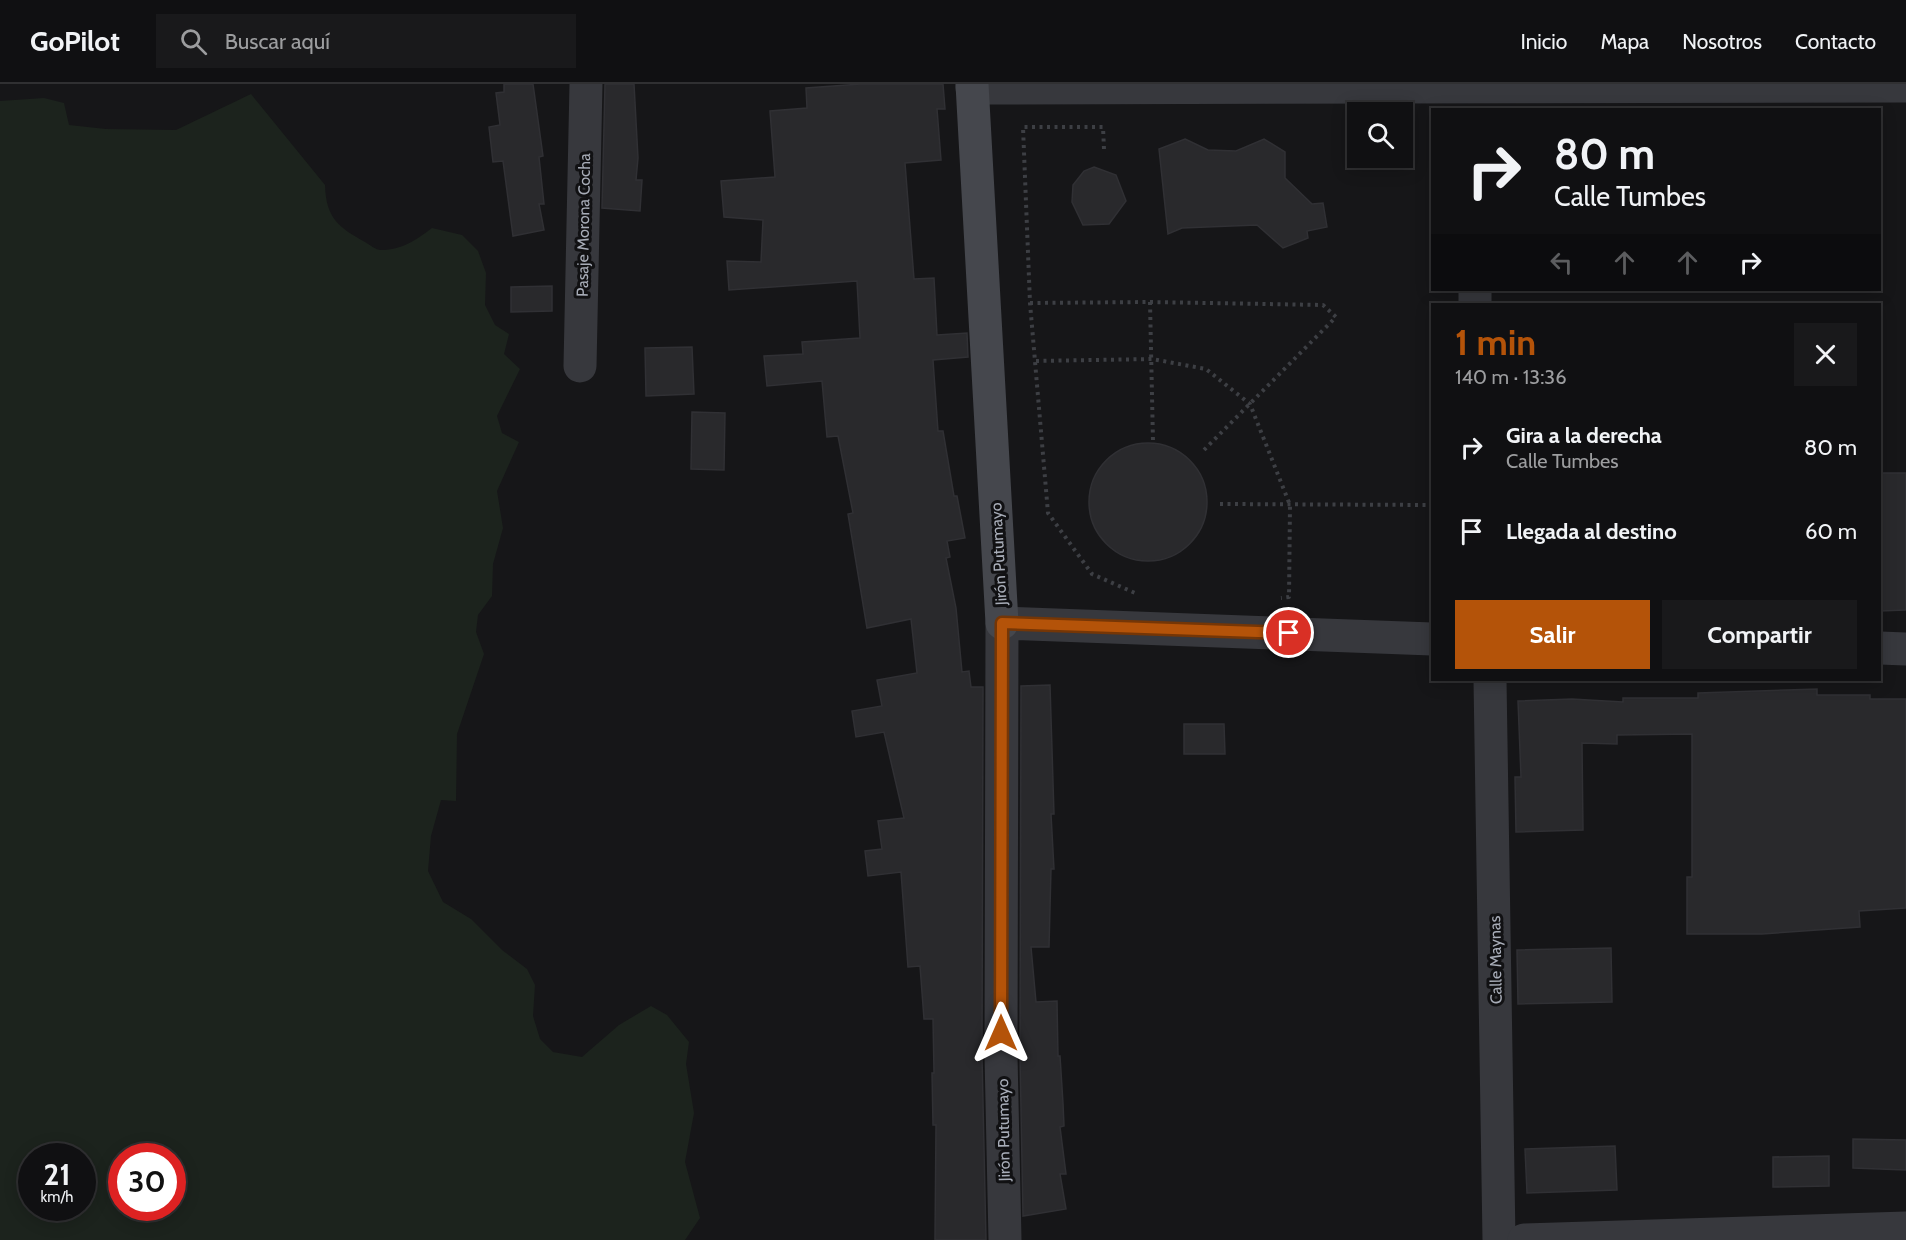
<!DOCTYPE html>
<html lang="es">
<head>
<meta charset="utf-8">
<style>
	:root { --surface:#101012; --page:#19191b; --text:#f1f3f6; --muted:#9c9d9f; --line:#303032; --accent:#b45309 }
	body { margin:0; font-family:Cabin,sans-serif; background:var(--page); color:var(--text); height:100vh; display:flex; flex-direction:column; font-size:22px; white-space:nowrap }
	* { box-sizing:border-box; margin:0 }
	p { font-size:20px; color:var(--muted) }
	.icon { flex:none; width:33px; height:33px; fill:none; stroke:currentColor; stroke-width:2; stroke-linecap:round; stroke-linejoin:round }
	.map { position:relative; flex:1; overflow:hidden }
	.side { position:absolute; left:1431px; top:219px; width:450px; height:378px; display:flex; flex-direction:column; background:var(--surface); border-radius:0px; box-shadow:0 3px 15px #0003,0 0 0 2px var(--line) }
	.side>* { flex:none }
	.banner { position:absolute; left:1431px; top:24px; width:450px; height:183px; border-radius:0px; box-shadow:0 3px 15px #0003,0 0 0 2px var(--line); background:#101012; color:var(--text); overflow:hidden }
	.controls { position:absolute; left:1347px; top:18px; display:grid; gap:12px }
	.controls a { display:grid; place-items:center; width:66px; height:66px; border-radius:0px; background:var(--surface); box-shadow:0 3px 15px #0003,0 0 0 2px var(--line); font-size:30px }
	.speed { position:absolute; left:18px; top:1059px; display:flex; gap:12px; font-size:30px; font-weight:700; text-align:center }
	.speed>* { display:grid; place-content:center; width:78px; height:78px; border-radius:50%; background:var(--surface); box-shadow:0 3px 15px #0003,0 0 0 2px var(--line); line-height:1 }
	.speed small { font-size:15px; font-weight:400 }
	.speed .limit { border:9px solid #d22; background:#fff; color:#111 }
	.pin { position:absolute; display:grid; place-items:center; width:51px; height:51px; color:#fff; margin:-26px; border:3px solid #fff; border-radius:50%; box-shadow:0 2px 6px #0007 }
	.me { position:absolute; width:66px; margin:-33px; rotate:0deg; stroke-linejoin:round; filter:drop-shadow(0 0 4px #0008) }
	.turn { display:flex; align-items:center; gap:21px; height:126px; padding:0 24px; font-size:27px }
	.turn .icon { width:78px; height:78px; stroke-width:2.5 }
	.turn b { display:block; font-size:42px; line-height:51px }
	.lanes { display:flex; align-items:center; height:57px; padding:0 24px; background:#0003; justify-content:center; gap:30px; direction:ltr }
	.lanes .off { opacity:.35 }
	.round { display:grid; place-items:center; flex:none; width:63px; height:63px; border-radius:0px; background:var(--page) }
	.head { display:flex; align-items:center; justify-content:space-between; height:102px; padding:0 24px }
	h1 { font-size:36px; font-weight:800; line-height:45px; color:var(--accent) }
	.primary-button { display:flex; gap:12px; margin-top:auto; padding:12px 24px }
	.primary-button a { flex:1; height:69px; border-radius:0px; background:var(--accent); color:#fff; font-size:24px; font-weight:800; line-height:69px; text-align:center }
	.primary-button a+a { background:var(--page); color:var(--text) }
	ul { padding:0; list-style:none }
	li { display:flex; align-items:center; gap:18px; height:84px; padding:0 24px }
	li div { flex:1 }
	li b { display:block; font-size:22px }
	li em { font-style:normal }
	header { display:flex; align-items:center; gap:36px; box-sizing:border-box; height:84px; padding:0 30px; background:var(--surface); border-bottom:2px solid var(--line) }
	header strong { font-size:28px }
	nav { display:flex; gap:33px; margin-inline-start:auto; font-size:21px }
	.search { width:420px; height:54px; background:var(--page); display:flex; align-items:center; gap:15px; box-sizing:border-box; padding:0 21px; border-radius:0px; color:var(--muted); font-size:22px }
	.map>svg:first-child { display:block }
</style>
</head>
<body>
<header>
<strong>GoPilot</strong>
<div class="search"><svg class="icon" aria-label="search" viewBox="0 0 24 24"><circle cx="10" cy="10" r="6"/><path d="M15 15l6 6"/></svg>Buscar aquí</div>
<nav><a>Inicio</a><a>Mapa</a><a>Nosotros</a><a>Contacto</a></nav>
</header>
<div class="map">
<svg width="1906" height="1156" viewBox="0 0 1906 1156">
	<rect width="100%" height="100%" fill="#161618"/>
	<!-- green -->
	<path fill="#1c231d" fill-rule="evenodd" d="M251,10L325,101C326,134 338,143 365,158C370,161 376,166 381,166C402,166 416,156 432,144L462,151L478,167L486,189L485,221L495,241L509,250L504,270L520,285L497,332L502,349L519,358L497,407L503,444L493,480L492,512L478,531L476,548L484,570L457,650L456,717L441,716L431,752L428,787L443,818L471,835L502,866L527,885L535,901L533,932L540,955L553,968L582,973L619,941L651,922L667,931L689,958L686,980L694,1029L685,1078L700,1134L685,1156H0V17L44,14L64,19L69,41L106,45L176,46ZM32,1072H82V1124H32ZM122,1072H172V1124H122Z"/>
	<!-- building -->
	<g fill="#29292c" stroke="#303034" stroke-width="1.5">
		<polygon points="504,0 533,0 543,72 539,73 544,120 539,120 544,146 513,152 503,77 493,78 489,43 500,41 496,9 504,8"/>
		<polygon points="605,0 634,0 638,74 636,96 642,96 640,127 602,124"/>
		<polygon points="861,0 943,0 945,25 937,25 941,76 905,79 914,195 934,194 937,251 967,249 968,273 933,276 938,347 943,347 954,412 957,412 965,454 947,457 950,473 946,474 956,524 962,588 969,587 971,603 983,603 982,972 986,1156 935,1156 936,1041 933,1041 932,989 934,989 933,935 924,935 920,882 908,883 901,788 868,792 865,767 882,765 878,737 904,734 884,648 856,653 852,627 882,622 877,596 917,589 911,535 867,544 848,430 853,429 838,352 827,353 822,297 767,302 764,272 803,270 802,258 860,254 857,197 729,206 727,177 761,178 763,136 724,133 721,97 775,93 770,27 807,24 806,4"/>
		<polygon points="1185,55 1208,66 1236,67 1264,55 1285,68 1285,94 1312,120 1323,119 1327,143 1307,147 1308,154 1283,164 1257,141 1182,144 1168,150 1159,65"/>
		<polygon points="1094,83 1116,91 1126,117 1109,140 1083,141 1072,118 1073,101 1084,87"/>
		<polygon points="552,202 552,227 511,228 511,203"/>
		<polygon points="692,263 694,310 646,312 645,264"/>
		<polygon points="692,328 725,329 724,386 691,385"/>
		<circle cx="1148" cy="418" r="59"/>
		<polygon points="1880,389 1906,389 1906,526 1880,527"/>
		<polygon points="1050,601 1054,730 1051,730 1054,785 1051,785 1049,863 1031,863 1036,918 1057,917 1058,972 1060,972 1063,1019 1064,1042 1060,1043 1066,1090 1060,1090 1066,1125 1023,1132 1020,972 1021,602"/>
		<polygon points="1817,605 1817,611 1870,611 1870,615 1906,615 1906,824 1859,827 1860,843 1762,850 1687,850 1687,793 1692,793 1692,650 1617,651 1617,660 1582,659 1583,746 1516,748 1515,693 1521,693 1518,617 1572,615 1623,618 1623,614 1698,614 1698,609"/>
		<polygon points="1184,640 1224,640 1225,670 1184,670"/>
		<polygon points="1611,864 1612,918 1518,920 1517,866"/>
		<polygon points="1853,1055 1906,1056 1906,1086 1853,1084"/>
		<polygon points="1615,1062 1617,1106 1527,1109 1525,1065"/>
		<polygon points="1829,1072 1829,1102 1773,1103 1773,1073"/>
	</g>
	<g fill="none" stroke-linecap="round" stroke-linejoin="round">
		<!-- path -->
		<g stroke="#3d3f44" stroke-width="4" stroke-dasharray="3 4.5" stroke-linecap="butt">
			<polyline points="1104,65 1103,43 1023,43 1030,219 1048,429 1092,490 1135,509"/>
			<polyline points="1150,218 1153,358"/>
			<polyline points="1030,219 1150,218 1323,221 1336,233 1201,369"/>
			<polyline points="1036,277 1152,275 1206,285 1250,320 1290,421 1289,513 1281,514"/>
			<polyline points="1220,420 1432,421"/>
		</g>
		<!-- street -->
		<g stroke="#37383d" stroke-width="33">
			<polyline points="972,4 1906,2"/>
			<polyline points="1475,206 1475,220"/>
			<polyline points="580,282 586,0"/>
			<polyline points="1880,564 1906,565"/>
			<polyline points="1490,596 1499,1156"/>
			<polyline points="1005,1156 1001,972 1002,539 1432,555"/>
			<polyline points="1524,1156 1906,1144"/>
		</g>
		<!-- secondary -->
		<polyline stroke="#45474d" stroke-width="33" points="972,0 1002,539"/>
	</g>
	<g fill="none" stroke-linecap="round" stroke-linejoin="round">
		<!-- route casing -->
		<g stroke="#753606" stroke-width="15">
			<polyline id="route" points="1001,949 1002,539 1289,549"/>
		</g>
		<!-- route -->
		<use href="#route" stroke="#b45309" stroke-width="10"/>
	</g>
	<g text-anchor="middle" stroke-width="6" stroke-linejoin="round" paint-order="stroke">
		<!-- street labels -->
		<g font-size="16" fill="#a8adb8" stroke="#111113">
			<text transform="translate(583 141) rotate(-89)" y="6">Pasaje Morona Cocha</text>
			<text transform="translate(998 470) rotate(-93)" y="6">Jirón Putumayo</text>
			<text transform="translate(1495 876) rotate(-91)" y="6">Calle Maynas</text>
			<text transform="translate(1003 1046) rotate(-91)" y="6">Jirón Putumayo</text>
		</g>
	</g>
</svg>
<div class="controls">
<a><svg class="icon" aria-label="search" viewBox="0 0 24 24"><circle cx="10" cy="10" r="6"/><path d="M15 15l6 6"/></svg></a>
</div>
<div class="speed"><div>21<small>km/h</small></div><div class="limit">30</div></div>
<div class="pin" style="left:1289px;top:549px;background:#d93025"><svg class="icon" aria-label="arrive" viewBox="0 0 24 24"><path d="M6 21V4h12l-3 4 3 4H6"/></svg></div>
<svg class="me" style="left:1001px;top:949px" viewBox="-20 -20 40 40"><path d="M0-17L14 15 0 8-14 15z" fill="#b45309" stroke="#fff" stroke-width="4"/></svg>
<div class="banner">
<div class="turn"><svg class="icon" aria-label="right" viewBox="0 0 24 24"><path d="M7 20v-9h11M14 6l5 5-5 5"/></svg><div><b>80 m</b>Calle Tumbes</div></div>
<div class="lanes"><svg class="icon off" aria-label="left" viewBox="0 0 24 24"><path d="M17 20v-9H6M10 6l-5 5 5 5"/></svg><svg class="icon off" aria-label="ahead" viewBox="0 0 24 24"><path d="M12 20V5M6 11l6-6 6 6"/></svg><svg class="icon off" aria-label="ahead" viewBox="0 0 24 24"><path d="M12 20V5M6 11l6-6 6 6"/></svg><svg class="icon" aria-label="right" viewBox="0 0 24 24"><path d="M7 20v-9h11M14 6l5 5-5 5"/></svg></div>
</div>
<section class="side">
<div class="head"><div><h1>1 min</h1><p>140 m · 13:36</p></div><a class="round"><svg class="icon" aria-label="close" viewBox="0 0 24 24"><path d="M6 6l12 12M18 6L6 18"/></svg></a></div>
<ul>
<li><svg class="icon" aria-label="right" viewBox="0 0 24 24"><path d="M7 20v-9h11M14 6l5 5-5 5"/></svg><div><b>Gira a la derecha</b><p>Calle Tumbes</p></div><em>80 m</em></li>
<li><svg class="icon" aria-label="arrive" viewBox="0 0 24 24"><path d="M6 21V4h12l-3 4 3 4H6"/></svg><div><b>Llegada al destino</b></div><em>60 m</em></li>
</ul>
<div class="primary-button"><a>Salir</a><a>Compartir</a></div>
</section>
</div>
</body>
</html>
